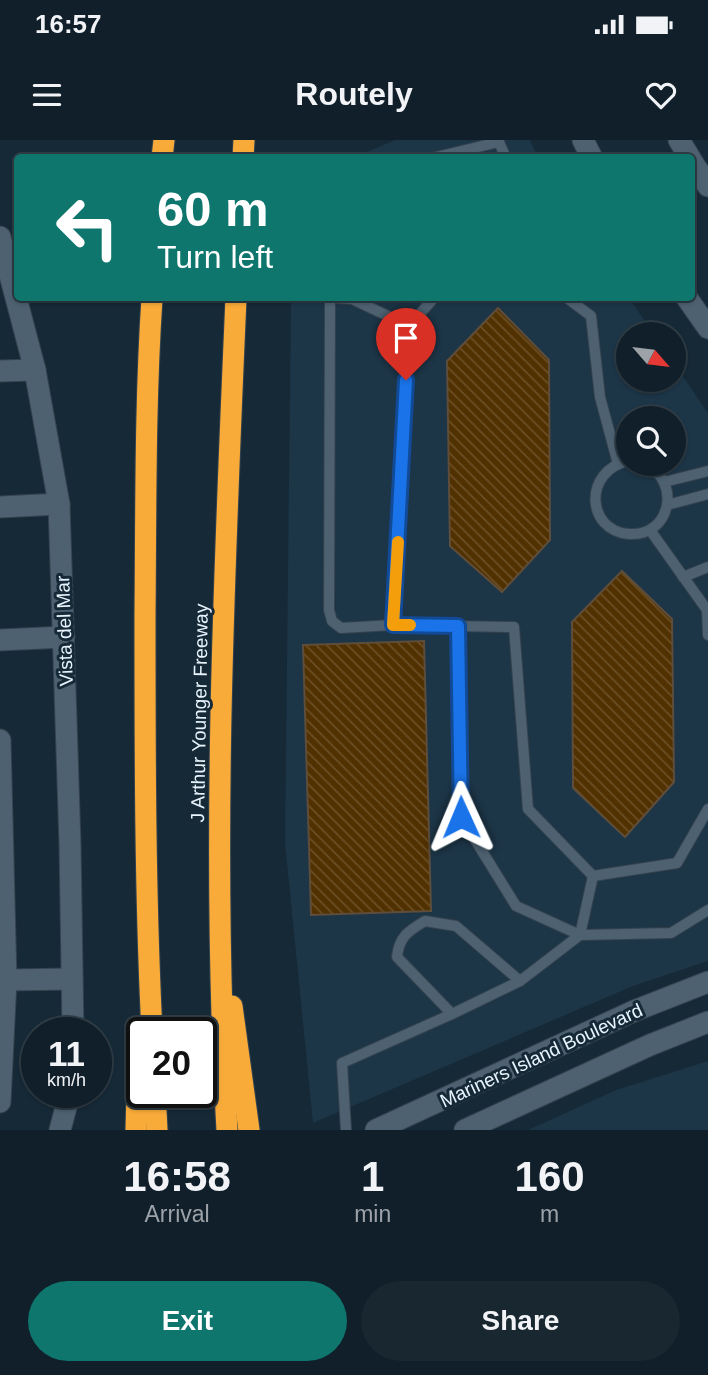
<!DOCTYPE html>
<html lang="en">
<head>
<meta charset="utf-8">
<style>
	:root { --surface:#101f29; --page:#192731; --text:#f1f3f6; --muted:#9ca2a8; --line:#303d46; --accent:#0f766e }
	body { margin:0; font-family:Arial,sans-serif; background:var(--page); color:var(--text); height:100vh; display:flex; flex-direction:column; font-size:26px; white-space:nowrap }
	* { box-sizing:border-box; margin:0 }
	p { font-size:23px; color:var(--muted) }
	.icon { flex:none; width:38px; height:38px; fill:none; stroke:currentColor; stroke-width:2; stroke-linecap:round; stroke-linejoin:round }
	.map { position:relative; height:990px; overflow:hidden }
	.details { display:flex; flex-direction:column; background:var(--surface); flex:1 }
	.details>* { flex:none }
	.top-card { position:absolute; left:14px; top:14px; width:681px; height:147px; border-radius:7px; box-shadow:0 2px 5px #0004,0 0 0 2px var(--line); background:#0f766e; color:#fff; overflow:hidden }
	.needle { width:46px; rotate:118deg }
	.tools { position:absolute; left:616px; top:182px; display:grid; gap:14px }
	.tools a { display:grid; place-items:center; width:70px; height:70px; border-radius:50%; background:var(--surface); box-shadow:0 2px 5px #0004,0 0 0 2px var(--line); font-size:35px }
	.speed { position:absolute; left:21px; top:877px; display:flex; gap:14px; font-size:35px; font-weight:700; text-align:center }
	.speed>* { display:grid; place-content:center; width:91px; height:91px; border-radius:50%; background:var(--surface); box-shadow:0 2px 5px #0004,0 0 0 2px var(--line); line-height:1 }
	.speed small { font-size:18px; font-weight:400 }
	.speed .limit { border:4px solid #111; border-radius:10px; background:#fff; color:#111 }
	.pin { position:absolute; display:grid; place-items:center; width:60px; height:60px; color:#fff; margin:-72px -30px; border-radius:50% 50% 50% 0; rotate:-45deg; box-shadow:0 0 7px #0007 }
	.pin .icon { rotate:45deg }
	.me { position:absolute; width:77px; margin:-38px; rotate:359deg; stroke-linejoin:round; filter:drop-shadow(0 0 5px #0008) }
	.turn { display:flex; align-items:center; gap:24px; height:147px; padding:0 28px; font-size:32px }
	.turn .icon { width:91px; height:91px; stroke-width:2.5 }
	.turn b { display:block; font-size:49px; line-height:60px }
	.eta { display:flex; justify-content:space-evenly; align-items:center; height:119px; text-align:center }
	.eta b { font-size:42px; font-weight:800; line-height:49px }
	.button { display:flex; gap:14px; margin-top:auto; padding:14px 28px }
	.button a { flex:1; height:80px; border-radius:42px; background:var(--accent); color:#fff; font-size:28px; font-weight:800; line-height:80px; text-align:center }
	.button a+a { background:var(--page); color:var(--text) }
	.status { display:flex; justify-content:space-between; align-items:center; height:49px; padding:0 35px; background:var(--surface); direction:ltr }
	.status svg { height:19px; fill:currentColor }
	header { display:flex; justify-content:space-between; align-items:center; height:91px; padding:0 28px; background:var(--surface); font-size:32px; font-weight:800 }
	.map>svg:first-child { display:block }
</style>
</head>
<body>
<div class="status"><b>16:57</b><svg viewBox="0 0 49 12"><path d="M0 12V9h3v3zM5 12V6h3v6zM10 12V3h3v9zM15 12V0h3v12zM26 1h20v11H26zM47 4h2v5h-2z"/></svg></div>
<header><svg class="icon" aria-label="menu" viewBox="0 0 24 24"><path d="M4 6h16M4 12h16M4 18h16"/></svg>Routely<svg class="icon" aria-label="heart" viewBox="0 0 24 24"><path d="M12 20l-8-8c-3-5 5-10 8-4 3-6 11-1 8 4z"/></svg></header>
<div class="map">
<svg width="708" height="990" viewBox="0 0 708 990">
	<defs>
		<pattern id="building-back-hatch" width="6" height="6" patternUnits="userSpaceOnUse" patternTransform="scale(1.75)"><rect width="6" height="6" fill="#523100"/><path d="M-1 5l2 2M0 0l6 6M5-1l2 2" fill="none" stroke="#6b4f26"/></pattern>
	</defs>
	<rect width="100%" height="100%" fill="#162937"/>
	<!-- built -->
	<g fill="#1c3547" fill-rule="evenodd">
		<polygon points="395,0 530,0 538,17 353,18"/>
		<path d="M291,158H629L654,194H628V240H674V223L708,273V821L633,846L313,983L285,703ZM628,278H674V324H628Z"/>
		<polygon points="708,921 708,990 528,990 616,950"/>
	</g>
	<!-- building -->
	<g fill="url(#building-back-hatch)" stroke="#5d4d3a" stroke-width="2">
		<polygon points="498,168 549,220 550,400 502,452 450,406 447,221"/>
		<polygon points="622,431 672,479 674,642 625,697 573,648 572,482"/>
		<polygon points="424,501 431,771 311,775 303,505"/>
	</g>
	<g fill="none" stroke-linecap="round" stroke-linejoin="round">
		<!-- lane casing -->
		<g stroke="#35434f" stroke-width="12">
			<g id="lane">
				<polyline points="498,0 506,18"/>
				<polyline points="432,18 499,2"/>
				<polyline points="330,158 329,470 332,481 341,488 393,485 514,487 528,669 593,736 677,723 708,669"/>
				<polyline points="336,158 352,159 409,186"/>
				<polyline points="567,158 591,176 600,257 618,324"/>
				<path d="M628,321C583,331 586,391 629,394C671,397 682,341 645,324"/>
				<polyline points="664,342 708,331"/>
				<polyline points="667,365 708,354"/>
				<polyline points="650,390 707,470 708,495"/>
				<polyline points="683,437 708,427"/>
				<polyline points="393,485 409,186 434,158"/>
				<polyline points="458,486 461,677 516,766 580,795 671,793 708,770"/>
				<path d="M452,874L397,817C399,797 408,791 425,781L456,786L520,841"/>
				<polyline points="346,990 342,923 452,874 520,841 580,795 593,736"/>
			</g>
		</g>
		<!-- street casing -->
		<g stroke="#35434f" stroke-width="23">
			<g id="street">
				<polyline points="679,0 690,18"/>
				<polyline points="691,20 708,46"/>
				<polyline points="0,97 35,230 59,364 70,704 73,892"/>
				<polyline points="0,231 35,230"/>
				<polyline points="0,367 59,364"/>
				<polyline points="0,500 64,497"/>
				<polyline points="0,600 6,840 0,962"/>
				<polyline points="6,840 72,839"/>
				<polyline points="60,990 70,952"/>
			</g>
		</g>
		<!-- secondary casing -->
		<g stroke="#35434f" stroke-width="23">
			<g id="secondary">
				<polyline points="583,0 592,18"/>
				<polyline points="687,158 708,188"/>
				<polyline points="376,990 634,871 708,842"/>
				<polyline points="465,990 650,905 708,882"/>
			</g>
		</g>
		<!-- highway casing -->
		<g stroke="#35434f" stroke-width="23">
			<g id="highway">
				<polyline points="162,18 164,0"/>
				<polyline points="243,18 244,0"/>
				<path d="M152,158C145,263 146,369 145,475C145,614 145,754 152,892"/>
				<polyline points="232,866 249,990"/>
				<polyline points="155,952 157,990"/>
				<polyline points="136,990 138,914 142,894"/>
				<path d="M227,990C211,712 224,435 236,158"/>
			</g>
		</g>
		<!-- lane -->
		<use href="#lane" stroke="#4d6171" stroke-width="10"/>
		<!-- street -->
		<use href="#street" stroke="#4d6171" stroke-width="21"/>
		<!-- secondary -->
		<use href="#secondary" stroke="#4d6171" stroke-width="21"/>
		<!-- highway -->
		<use href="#highway" stroke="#f9ab39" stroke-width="21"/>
	</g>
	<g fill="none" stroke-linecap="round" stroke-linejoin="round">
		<!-- route casing -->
		<g stroke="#114b97" stroke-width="18">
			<polyline id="route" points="406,240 393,485 458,486 461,677"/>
		</g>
		<!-- route -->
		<use href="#route" stroke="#1a73e8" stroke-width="12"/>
		<!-- slow -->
		<polyline stroke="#f59e0b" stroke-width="12" points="398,402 393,485 410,485"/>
	</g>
	<g text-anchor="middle" stroke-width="6" stroke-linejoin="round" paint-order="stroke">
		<!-- street labels -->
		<g font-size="19" fill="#e8f4fd" stroke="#162937">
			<text transform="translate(64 491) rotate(-92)" y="7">Vista del Mar</text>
			<text transform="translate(199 573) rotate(-89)" y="7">J Arthur Younger Freeway</text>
			<text transform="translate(541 915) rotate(-25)" y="7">Mariners Island Boulevard</text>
		</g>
	</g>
</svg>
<div class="tools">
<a><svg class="needle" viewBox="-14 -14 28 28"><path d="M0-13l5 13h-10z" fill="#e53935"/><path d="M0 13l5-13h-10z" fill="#9ca2a8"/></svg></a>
<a><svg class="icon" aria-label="search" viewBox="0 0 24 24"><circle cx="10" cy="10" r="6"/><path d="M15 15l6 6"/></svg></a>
</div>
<div class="speed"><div>11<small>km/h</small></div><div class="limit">20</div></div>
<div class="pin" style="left:406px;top:240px;background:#d93025"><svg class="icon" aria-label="arrive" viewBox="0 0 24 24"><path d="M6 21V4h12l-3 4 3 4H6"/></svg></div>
<svg class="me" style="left:461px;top:677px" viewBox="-20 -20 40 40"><path d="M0-17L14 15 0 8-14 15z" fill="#1a73e8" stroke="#fff" stroke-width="4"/></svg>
<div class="top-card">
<div class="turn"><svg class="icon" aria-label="left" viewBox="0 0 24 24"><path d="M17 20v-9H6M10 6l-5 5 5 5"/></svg><div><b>60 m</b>Turn left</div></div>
</div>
</div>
<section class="details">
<div class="eta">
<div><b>16:58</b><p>Arrival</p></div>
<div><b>1</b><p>min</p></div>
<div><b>160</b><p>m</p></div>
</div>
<div class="button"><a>Exit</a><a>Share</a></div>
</section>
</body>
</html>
